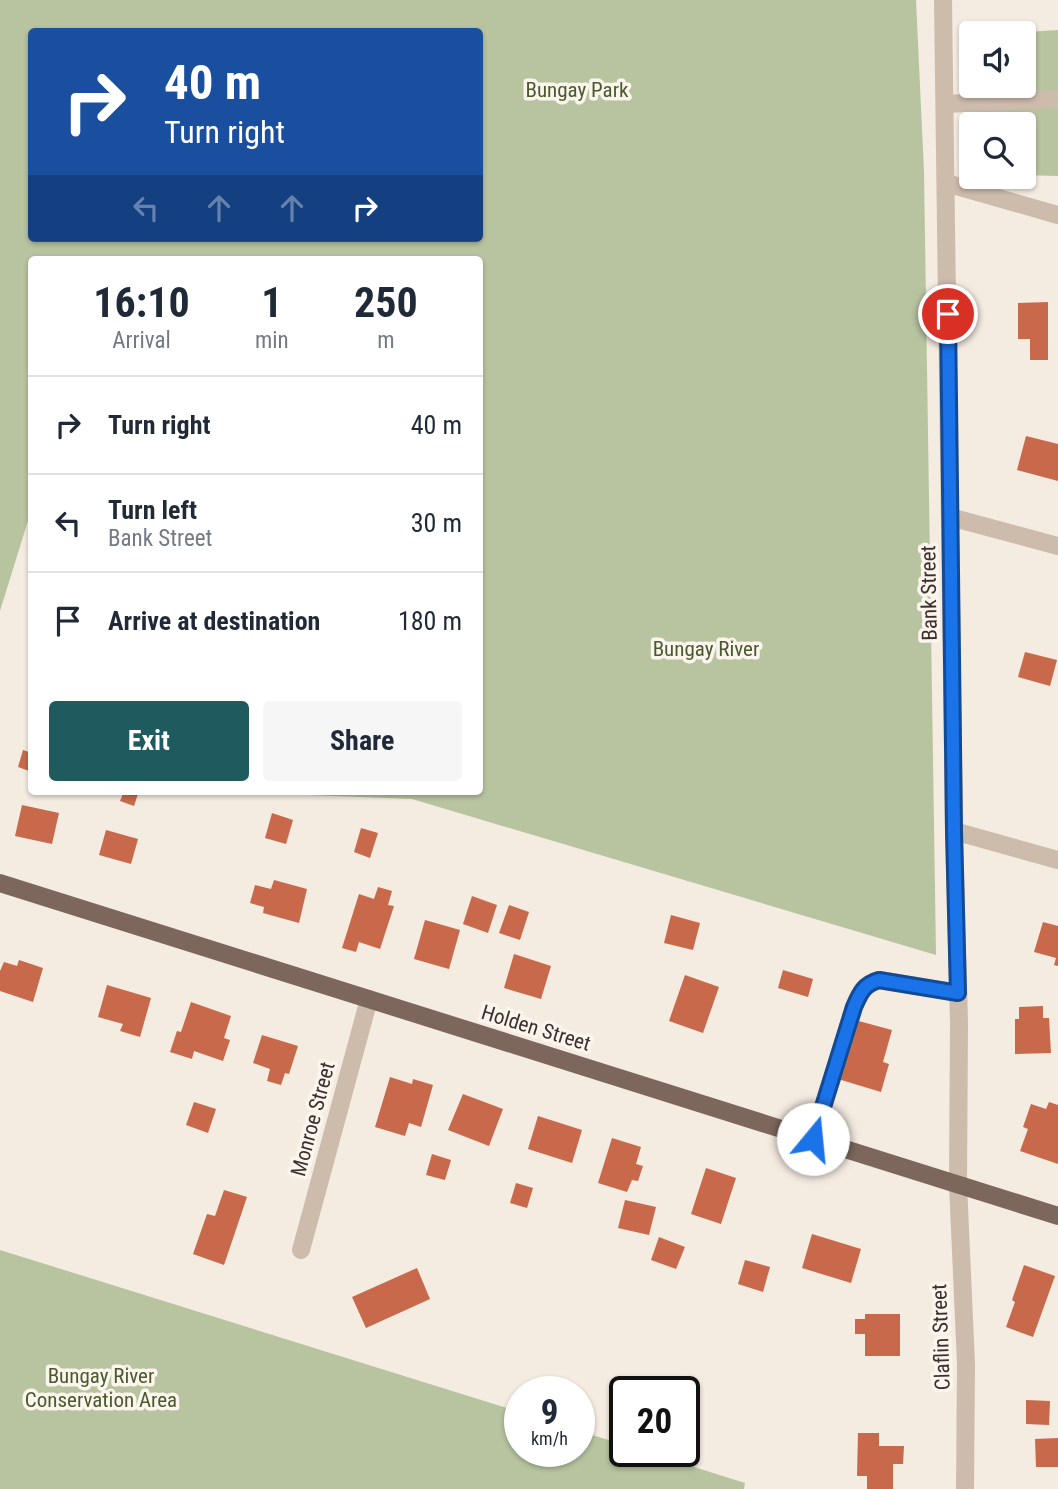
<!DOCTYPE html>
<html lang="en">
<head>
<meta charset="utf-8">
<style>
	:root { --surface:#fff; --page:#f6f6f7; --text:#1f2937; --muted:#747a83; --line:#e0e1e3; --accent:#1f5a5e }
	body { margin:0; font-family:"Roboto Condensed",sans-serif; background:var(--page); color:var(--text); height:100vh; display:flex; flex-direction:column; font-size:26px; white-space:nowrap }
	* { box-sizing:border-box; margin:0 }
	p { font-size:23px; color:var(--muted) }
	.icon { flex:none; width:38px; height:38px; fill:none; stroke:currentColor; stroke-width:2; stroke-linecap:round; stroke-linejoin:round }
	.map { position:relative; flex:1; overflow:hidden }
	.sheet { position:absolute; left:28px; top:256px; width:455px; height:539px; display:flex; flex-direction:column; background:var(--surface); border-radius:7px; box-shadow:0 2px 5px #0004 }
	.sheet>* { flex:none }
	.guide { position:absolute; left:28px; top:28px; width:455px; height:214px; border-radius:7px; box-shadow:0 2px 5px #0004; background:#1a4fa0; color:#fff; overflow:hidden }
	.fabs { position:absolute; left:959px; top:21px; display:grid; gap:14px }
	.fabs a { display:grid; place-items:center; width:77px; height:77px; border-radius:7px; background:var(--surface); box-shadow:0 2px 5px #0004; font-size:35px }
	.speed { position:absolute; left:504px; top:1376px; display:flex; gap:14px; font-size:35px; font-weight:700; text-align:center }
	.speed>* { display:grid; place-content:center; width:91px; height:91px; border-radius:50%; background:var(--surface); box-shadow:0 2px 5px #0004; line-height:1 }
	.speed small { font-size:18px; font-weight:400 }
	.speed .limit { border:4px solid #111; border-radius:10px; background:#fff; color:#111 }
	.pin { position:absolute; display:grid; place-items:center; width:60px; height:60px; color:#fff; margin:-30px; border:4px solid #fff; border-radius:50%; box-shadow:0 2px 7px #0007 }
	.me { position:absolute; width:77px; margin:-38px; rotate:17deg; stroke-linejoin:round; filter:drop-shadow(0 0 5px #0008) }
	.turn { display:flex; align-items:center; gap:24px; height:147px; padding:0 21px; font-size:32px }
	.turn .icon { width:91px; height:91px; stroke-width:2.5 }
	.turn b { display:block; font-size:49px; line-height:60px }
	.lanes { display:flex; align-items:center; height:66px; padding:0 21px; background:#0003; justify-content:center; gap:35px; direction:ltr }
	.lanes .off { opacity:.35 }
	.eta { display:flex; justify-content:space-evenly; align-items:center; height:119px; text-align:center }
	.eta b { font-size:42px; font-weight:700; line-height:49px }
	.cta { display:flex; gap:14px; margin-top:auto; padding:14px 21px }
	.cta a { flex:1; height:80px; border-radius:7px; background:var(--accent); color:#fff; font-size:28px; font-weight:700; line-height:80px; text-align:center }
	.cta a+a { background:var(--page); color:var(--text) }
	ul { padding:0; list-style:none }
	li { display:flex; align-items:center; gap:21px; height:98px; padding:0 21px; border-top:2px solid var(--line) }
	li div { flex:1 }
	li b { display:block; font-size:26px }
	li em { font-style:normal }
	.map>svg:first-child { display:block }
</style>
</head>
<body>
<div class="map">
<svg width="1058" height="1489" viewBox="0 0 1058 1489">
	<rect width="100%" height="100%" fill="#f4ebe1"/>
	<!-- green -->
	<g fill="#b8c4a0" fill-rule="evenodd">
		<path d="M0,0H916L924,172L936,955L412,799L282,794L281,791H480V259H32L31,511L0,611ZM32,32H480V238H32Z"/>
		<polygon points="1058,30 1058,176 1024,175 1024,124 971,124 971,174 969,36 971,36 971,86 1024,86 1024,33 1013,33"/>
		<polygon points="0,1250 520,1412 520,1451 579,1451 579,1431 625,1445 625,1451 643,1451 745,1483 744,1489 0,1489"/>
	</g>
	<!-- building -->
	<g fill="#c8694b">
		<polygon points="1048,302 1048,360 1030,360 1030,339 1018,339 1018,303"/>
		<polygon points="1026,436 1058,444 1058,481 1017,470"/>
		<polygon points="1025,652 1057,660 1050,686 1018,677"/>
		<polygon points="23,750 32,753 32,772 18,767"/>
		<polygon points="124,791 139,791 134,806 120,801"/>
		<polygon points="22,805 59,813 52,844 15,836"/>
		<polygon points="272,813 293,820 286,844 265,838"/>
		<polygon points="361,828 378,833 370,858 354,852"/>
		<polygon points="106,830 138,839 131,864 99,855"/>
		<polygon points="274,880 307,889 299,923 263,913 264,907 250,903 255,885 271,889"/>
		<polygon points="378,887 392,891 388,905 394,906 380,949 359,942 356,952 342,948 359,894 374,899"/>
		<polygon points="472,896 497,905 488,933 463,924"/>
		<polygon points="509,905 529,912 520,940 499,933"/>
		<polygon points="671,915 700,923 693,950 664,943"/>
		<polygon points="425,920 460,930 449,969 414,959"/>
		<polygon points="1043,922 1058,926 1058,966 1054,965 1056,958 1034,952"/>
		<polygon points="514,954 551,966 541,999 504,988"/>
		<polygon points="19,960 43,968 33,1002 0,991 0,971 4,962 17,966"/>
		<polygon points="783,970 813,979 808,997 778,988"/>
		<polygon points="685,975 719,987 703,1033 669,1021"/>
		<polygon points="107,985 151,998 140,1037 120,1031 123,1024 98,1017"/>
		<polygon points="191,1002 231,1016 224,1038 230,1040 223,1061 194,1051 192,1059 170,1052 177,1031 181,1032"/>
		<polygon points="1043,1006 1043,1018 1049,1018 1051,1053 1015,1054 1015,1019 1019,1019 1019,1007"/>
		<polygon points="855,1020 892,1030 883,1062 889,1064 881,1092 838,1079"/>
		<polygon points="262,1035 298,1046 289,1074 285,1073 281,1085 267,1081 270,1069 253,1063"/>
		<polygon points="390,1077 412,1084 413,1079 433,1085 421,1127 409,1123 405,1136 375,1127"/>
		<polygon points="463,1094 503,1109 489,1146 448,1130"/>
		<polygon points="194,1102 216,1109 208,1133 186,1125"/>
		<polygon points="1049,1102 1058,1105 1058,1164 1020,1151 1028,1129 1023,1127 1031,1104 1046,1109"/>
		<polygon points="538,1116 582,1130 572,1163 528,1149"/>
		<polygon points="612,1138 641,1147 636,1164 643,1166 638,1181 632,1180 627,1192 598,1183"/>
		<polygon points="432,1154 451,1160 445,1180 426,1175"/>
		<polygon points="706,1168 736,1178 721,1224 691,1214"/>
		<polygon points="516,1183 533,1188 527,1208 510,1203"/>
		<polygon points="224,1190 247,1197 224,1265 193,1254 207,1214 215,1216"/>
		<polygon points="625,1200 656,1207 649,1235 618,1228"/>
		<polygon points="812,1234 861,1249 851,1283 802,1268"/>
		<polygon points="659,1237 685,1247 676,1269 651,1260"/>
		<polygon points="745,1260 770,1267 763,1292 738,1284"/>
		<polygon points="1024,1265 1055,1276 1033,1337 1006,1327 1015,1302 1012,1300"/>
		<polygon points="417,1268 430,1299 366,1328 352,1297"/>
		<polygon points="865,1314 900,1314 900,1356 865,1356 865,1334 855,1334 855,1319 865,1319"/>
		<polygon points="1026,1400 1050,1401 1049,1425 1026,1424"/>
		<polygon points="858,1433 879,1433 879,1446 904,1446 903,1464 893,1464 893,1489 867,1489 867,1476 857,1476"/>
		<polygon points="1058,1438 1058,1467 1036,1467 1035,1439"/>
	</g>
	<g fill="none" stroke-linecap="round" stroke-linejoin="round">
		<!-- minor -->
		<g stroke="#cdbbac" stroke-width="18">
			<polyline points="943,0 954,831 959,1023 958,1184 966,1364 965,1489"/>
			<polyline points="945,104 1058,99"/>
			<polyline points="946,183 1058,215"/>
			<polyline points="950,517 1058,546"/>
			<polyline points="954,831 1058,860"/>
			<path d="M813,1139L854,1007C860,993 864,984 879,980L958,993"/>
			<polyline points="301,1250 369,999"/>
		</g>
		<!-- major -->
		<polyline stroke="#7d675c" stroke-width="18" points="0,883 1058,1216"/>
	</g>
	<g fill="none" stroke-linecap="round" stroke-linejoin="round">
		<!-- route casing -->
		<g stroke="#114b97" stroke-width="18">
			<path id="route" d="M813,1139L854,1007C860,993 864,984 879,980L958,993L954,831L948,314"/>
		</g>
		<!-- route -->
		<use href="#route" stroke="#1a73e8" stroke-width="12"/>
	</g>
	<g text-anchor="middle" stroke-width="7" stroke-linejoin="round" paint-order="stroke">
		<!-- park labels -->
		<g font-size="21" fill="#4a5a2e" stroke="#fbf5ee">
			<text x="577" y="97">Bungay Park</text>
			<text x="706" y="656">Bungay River</text>
			<text x="101" y="1383">Bungay River<tspan x="101" dy="24">Conservation Area</tspan></text>
		</g>
		<!-- street labels -->
		<g font-size="21" fill="#3b302b" stroke="#fbf5ee">
			<text transform="translate(929 593) rotate(-91)" y="7">Bank Street</text>
			<text transform="translate(536 1028) rotate(17)" y="7">Holden Street</text>
			<text transform="translate(313 1119) rotate(-75)" y="7">Monroe Street</text>
			<text transform="translate(941 1337) rotate(-92)" y="7">Claflin Street</text>
		</g>
	</g>
</svg>
<div class="fabs">
<a><svg class="icon" aria-label="sound" viewBox="0 0 24 24"><path d="M4 9h4l5-4v14l-5-4H4zM17 9q2 3 0 6"/></svg></a>
<a><svg class="icon" aria-label="search" viewBox="0 0 24 24"><circle cx="10" cy="10" r="6"/><path d="M15 15l6 6"/></svg></a>
</div>
<div class="speed"><div>9<small>km/h</small></div><div class="limit">20</div></div>
<div class="pin" style="left:948px;top:314px;background:#d93025"><svg class="icon" aria-label="arrive" viewBox="0 0 24 24"><path d="M6 21V4h12l-3 4 3 4H6"/></svg></div>
<svg class="me" style="left:813px;top:1139px" viewBox="-20 -20 40 40"><circle r="19" fill="#fff"/><path d="M0-13L10 11 0 6-10 11z" fill="#1a73e8"/></svg>
<div class="guide">
<div class="turn"><svg class="icon" aria-label="right" viewBox="0 0 24 24"><path d="M7 20v-9h11M14 6l5 5-5 5"/></svg><div><b>40 m</b>Turn right</div></div>
<div class="lanes"><svg class="icon off" aria-label="left" viewBox="0 0 24 24"><path d="M17 20v-9H6M10 6l-5 5 5 5"/></svg><svg class="icon off" aria-label="ahead" viewBox="0 0 24 24"><path d="M12 20V5M6 11l6-6 6 6"/></svg><svg class="icon off" aria-label="ahead" viewBox="0 0 24 24"><path d="M12 20V5M6 11l6-6 6 6"/></svg><svg class="icon" aria-label="right" viewBox="0 0 24 24"><path d="M7 20v-9h11M14 6l5 5-5 5"/></svg></div>
</div>
<section class="sheet">
<div class="eta">
<div><b>16:10</b><p>Arrival</p></div>
<div><b>1</b><p>min</p></div>
<div><b>250</b><p>m</p></div>
</div>
<ul>
<li><svg class="icon" aria-label="right" viewBox="0 0 24 24"><path d="M7 20v-9h11M14 6l5 5-5 5"/></svg><div><b>Turn right</b></div><em>40 m</em></li>
<li><svg class="icon" aria-label="left" viewBox="0 0 24 24"><path d="M17 20v-9H6M10 6l-5 5 5 5"/></svg><div><b>Turn left</b><p>Bank Street</p></div><em>30 m</em></li>
<li><svg class="icon" aria-label="arrive" viewBox="0 0 24 24"><path d="M6 21V4h12l-3 4 3 4H6"/></svg><div><b>Arrive at destination</b></div><em>180 m</em></li>
</ul>
<div class="cta"><a>Exit</a><a>Share</a></div>
</section>
</div>
</body>
</html>
